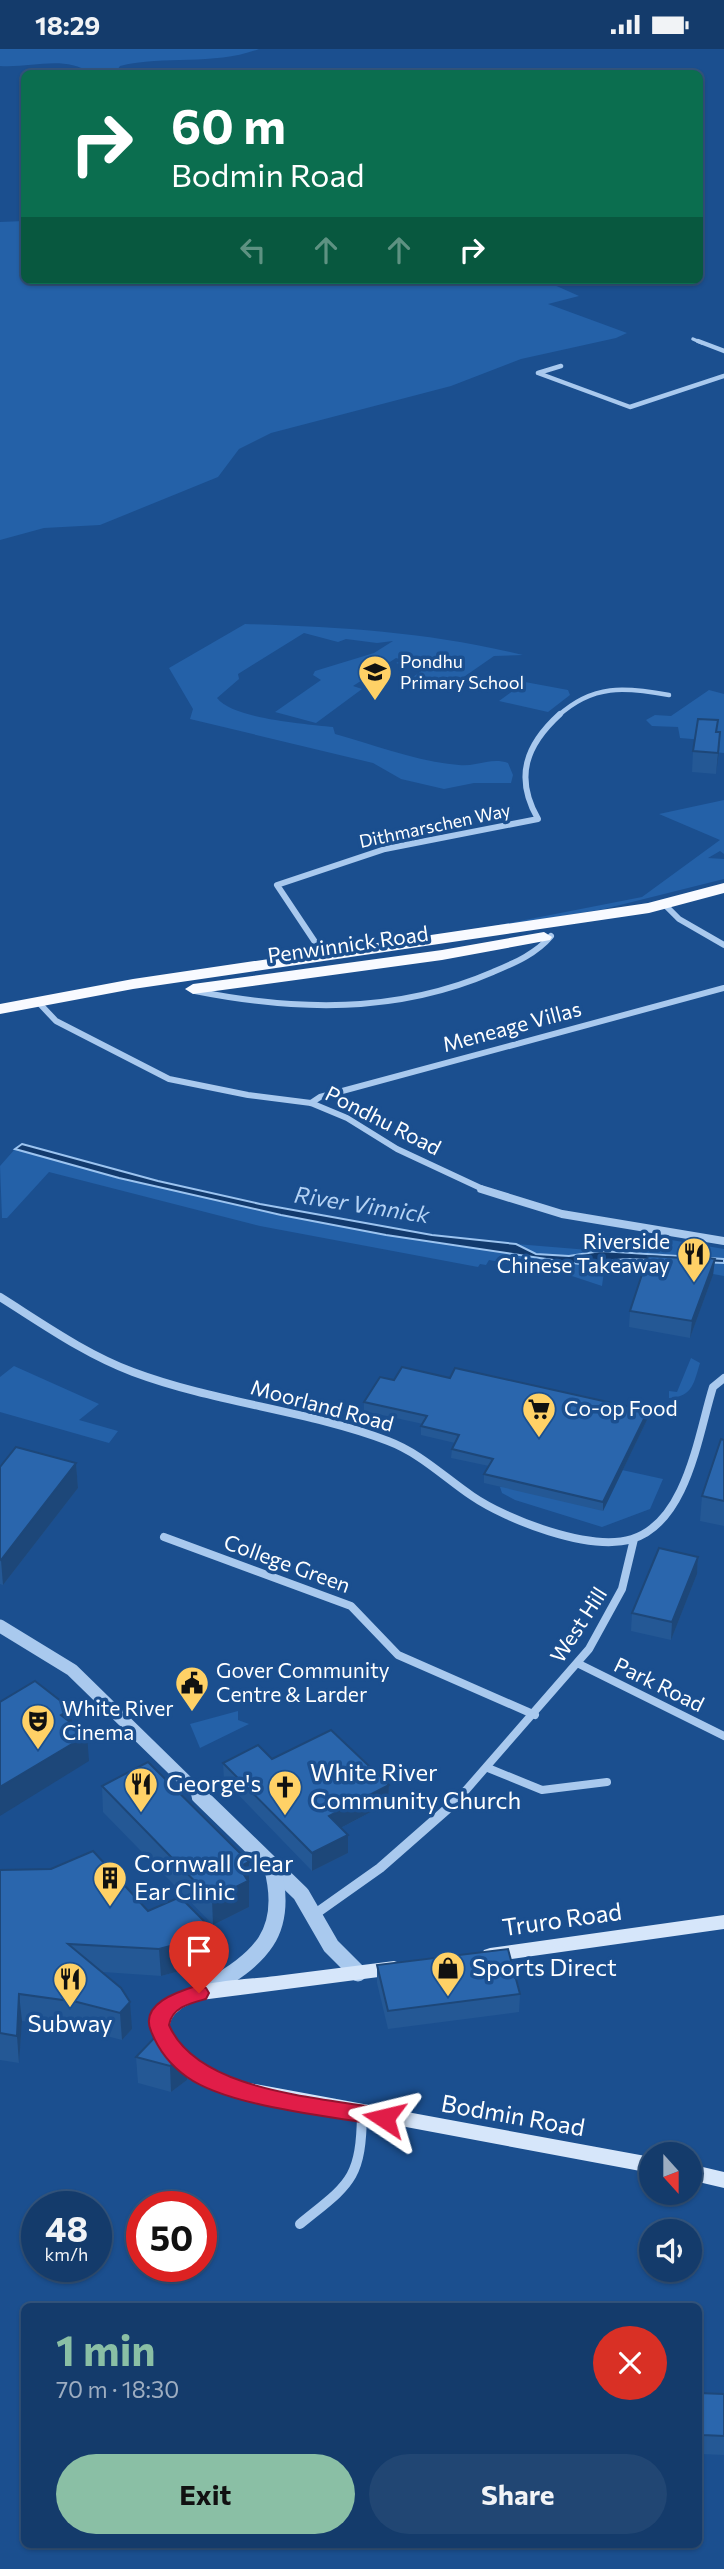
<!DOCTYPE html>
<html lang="en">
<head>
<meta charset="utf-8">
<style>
	:root { --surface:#143b6b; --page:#214673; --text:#f1f3f6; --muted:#9dadc1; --line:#33557e; --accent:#8abfa5 }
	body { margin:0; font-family:Commissioner,sans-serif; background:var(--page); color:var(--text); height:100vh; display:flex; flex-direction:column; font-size:26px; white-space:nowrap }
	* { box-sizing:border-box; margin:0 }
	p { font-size:23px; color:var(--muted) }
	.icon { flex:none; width:38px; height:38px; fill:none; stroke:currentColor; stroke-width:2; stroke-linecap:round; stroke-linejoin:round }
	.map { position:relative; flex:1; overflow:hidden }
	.sheet { position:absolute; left:21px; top:2254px; width:681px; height:245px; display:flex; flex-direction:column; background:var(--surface); border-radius:10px; box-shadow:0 2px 5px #0004,0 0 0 2px var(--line) }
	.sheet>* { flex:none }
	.hud { position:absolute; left:21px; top:21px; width:682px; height:214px; border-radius:10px; box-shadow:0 2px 5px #0004,0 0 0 2px var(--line); background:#0b6e4f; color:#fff; overflow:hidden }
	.needle { width:46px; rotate:159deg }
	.buttons { position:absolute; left:639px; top:2093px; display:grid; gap:14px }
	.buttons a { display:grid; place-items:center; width:63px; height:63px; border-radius:50%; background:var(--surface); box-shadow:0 2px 5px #0004,0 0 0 2px var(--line); font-size:35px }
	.speed { position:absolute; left:21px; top:2142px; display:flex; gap:14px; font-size:35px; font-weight:700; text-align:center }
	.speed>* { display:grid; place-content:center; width:91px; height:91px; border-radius:50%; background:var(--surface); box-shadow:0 2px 5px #0004,0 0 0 2px var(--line); line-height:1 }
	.speed small { font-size:18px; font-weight:400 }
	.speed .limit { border:10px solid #d22; background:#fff; color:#111 }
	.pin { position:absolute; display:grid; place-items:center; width:60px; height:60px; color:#fff; margin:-72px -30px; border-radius:50% 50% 50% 0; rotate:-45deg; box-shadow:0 0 7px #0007 }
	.pin .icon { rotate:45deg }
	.me { position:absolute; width:77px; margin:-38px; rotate:280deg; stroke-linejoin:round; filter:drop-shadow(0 0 5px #0008) }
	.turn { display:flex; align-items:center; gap:24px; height:147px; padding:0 35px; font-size:32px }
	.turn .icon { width:91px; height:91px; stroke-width:2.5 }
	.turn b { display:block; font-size:49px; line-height:60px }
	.lanes { display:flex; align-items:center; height:66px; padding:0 35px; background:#0003; justify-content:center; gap:35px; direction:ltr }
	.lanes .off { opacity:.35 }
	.round { display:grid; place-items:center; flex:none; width:74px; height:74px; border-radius:37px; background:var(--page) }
	.summary { display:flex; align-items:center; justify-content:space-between; height:119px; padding:0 35px }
	h1 { font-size:42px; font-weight:700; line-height:52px; color:var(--accent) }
	.action { display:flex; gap:14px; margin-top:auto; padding:14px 35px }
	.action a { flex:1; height:80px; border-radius:42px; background:var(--accent); color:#111; font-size:28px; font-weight:700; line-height:80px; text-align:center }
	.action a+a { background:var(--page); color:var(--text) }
	.status { display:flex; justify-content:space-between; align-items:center; height:49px; padding:0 35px; background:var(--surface); direction:ltr }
	.status svg { height:19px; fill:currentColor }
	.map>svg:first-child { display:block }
</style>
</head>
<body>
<div class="status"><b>18:29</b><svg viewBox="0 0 49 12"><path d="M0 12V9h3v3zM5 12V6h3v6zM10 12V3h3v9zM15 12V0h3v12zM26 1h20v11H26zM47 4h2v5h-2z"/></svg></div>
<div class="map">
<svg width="724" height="2520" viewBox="0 0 724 2520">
	<rect width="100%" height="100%" fill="#1b4f8f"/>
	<!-- green -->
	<g fill="#2461a8">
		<path d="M0,0H259C215,17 166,6 120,17L115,24H91C63,6 33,19 0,17Z"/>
		<polygon points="24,172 24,231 543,231 579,247 548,255 627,284 616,289 521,310 451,337 271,384 239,400 218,428 100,476 44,479 0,491 0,173"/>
		<path d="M245,575C342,578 428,583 523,606L494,607L458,632L446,629L438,635L413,628L423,621L396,614L403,611L396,609L353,637L362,640L316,674L275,663L321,631L313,626L315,622L374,604L393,592L377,594L346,590L338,593L304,584L238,625L239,630L217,649C233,670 306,675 333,678L335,685C375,696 418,713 459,716C477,718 491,708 508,714L513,726L511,734H474L444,740L401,730L373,714L190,670L193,660L169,619Z"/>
		<polygon points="525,633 568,641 570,646 548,663 499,652"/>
		<polygon points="709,641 724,645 724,704 715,703 716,692 680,689 678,678 652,677 646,671 655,666 671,667"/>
		<polygon points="724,751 724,805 720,802 708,809 724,810 724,830 604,860 448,886 642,848 720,791 659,765"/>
		<path d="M15,1100C201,1152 389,1187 580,1215L626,1210L724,1214V1227L691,1221L604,1222L602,1237L569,1226L489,1211L486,1216L480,1215L478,1218L260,1177L49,1123L7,1169H2L0,1117Z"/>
		<polygon points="648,1187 724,1200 724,1210 641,1204"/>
		<path d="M516,1195L601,1202C571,1207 543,1212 516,1195Z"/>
		<path d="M691,1309L700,1314C694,1333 693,1348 669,1349V1342L677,1343Z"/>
		<polygon points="14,1317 99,1355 79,1371 118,1382 109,1394 0,1363 0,1328"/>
		<polygon points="622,1421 663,1430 650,1460 602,1478 515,1451 502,1444 500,1438"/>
		<polygon points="238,1662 238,1671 249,1675 200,1699 190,1675"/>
	</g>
	<!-- water -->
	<polygon fill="#123a6d" stroke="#9cc4f0" stroke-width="2" points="22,1095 158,1132 260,1155 432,1186 516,1195 536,1205 569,1207 601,1202 724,1210 724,1214 626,1210 580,1215 386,1186 281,1166 119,1129 15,1100"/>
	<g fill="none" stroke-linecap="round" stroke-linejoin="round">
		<!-- minor-far4 -->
		<polyline stroke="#a9c9ee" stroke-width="3.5" points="693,290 702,294"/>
		<!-- minor-far3 -->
		<g stroke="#a9c9ee" stroke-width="4.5">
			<polyline points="698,292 724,302"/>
			<polyline points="561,317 538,324 630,358 724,327"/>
			<path d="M558,667C593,635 625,638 669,646"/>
		</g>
		<!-- minor-far2 -->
		<g stroke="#a9c9ee" stroke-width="6">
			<polyline points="664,855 679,870 724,896"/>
			<path d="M325,908L277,836L385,800L538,770C514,728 526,696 560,665"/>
			<path d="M195,942C296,962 396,965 493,923C514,914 536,905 551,887"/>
			<polyline points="39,954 56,972 169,1030 248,1046 311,1054 347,1069 397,1100 487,1142"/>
			<polyline points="311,1054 320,1048 724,939"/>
		</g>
		<!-- minor-far1 -->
		<g stroke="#a9c9ee" stroke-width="8">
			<polyline points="481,1140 562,1165 724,1192"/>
			<path d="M0,1248C43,1275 85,1305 133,1323C216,1354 306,1361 388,1392C420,1404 444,1428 472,1447C507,1471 590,1503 632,1490C687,1473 698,1386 713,1338L724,1329"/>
			<polyline points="164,1488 351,1557 398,1606 535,1666"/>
			<polyline points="579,1615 724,1687"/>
			<polyline points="488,1719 542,1741 607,1733"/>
			<polyline points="460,1748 589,1600 622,1540 634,1490"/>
		</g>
		<!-- minor -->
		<g stroke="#a9c9ee" stroke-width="10">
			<polyline points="315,1865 380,1819 462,1747"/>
			<path d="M300,2175C349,2135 361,2132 362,2065"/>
		</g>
		<!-- tertiary-far1 -->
		<polyline stroke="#a9c9ee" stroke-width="13" points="0,1577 72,1621 202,1748"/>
		<!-- tertiary -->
		<g stroke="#a9c9ee" stroke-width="17">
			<polyline points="200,1747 301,1845 331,1897 358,1924"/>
			<path d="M205,1941C260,1910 290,1884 272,1817"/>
		</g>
		<!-- secondary -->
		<g fill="#d6e6fa" fill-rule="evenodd">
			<polygon points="724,1866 724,1880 490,1913 484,1911 481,1906 484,1901 490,1899"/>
			<path d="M394,1912L400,1914L403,1919L400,1924L394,1926L201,1951C195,1953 186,1956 181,1960C143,1987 212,2022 233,2031L651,2108V2124L230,2045C204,2037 169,2019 157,1993C149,1977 152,1963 167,1951C191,1931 245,1931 276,1927C315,1922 355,1917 394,1912Z"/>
			<polygon points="690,2115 724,2123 724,2139 690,2131"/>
		</g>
		<!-- trunk -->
		<g fill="#f8faff" fill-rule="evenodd">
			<polygon points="724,834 724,844 649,864 133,940 0,965 0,955 133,930 648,854"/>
			<polygon points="544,883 552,888 550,891 442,911 193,945 185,940 193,935 442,901"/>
		</g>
	</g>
	<!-- wall -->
	<g fill="#245895">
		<polygon points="718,671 717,683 719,703 716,725 692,723 693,702"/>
		<polygon points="684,1209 715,1210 713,1226 690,1289 629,1278 630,1262"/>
		<polygon points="394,1331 647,1371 603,1462 484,1434 484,1425 489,1417 451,1409 452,1400 455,1394 421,1386 421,1377 423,1375 364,1362 364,1353"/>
		<polygon points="724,1391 724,1477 700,1472 702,1447"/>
		<polygon points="76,1414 78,1439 3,1536 0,1535 0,1418"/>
		<polygon points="698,1508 697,1525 671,1591 631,1582 632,1564"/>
		<polygon points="272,1710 389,1736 388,1754 341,1779 348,1804 312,1822 224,1731 223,1714"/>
		<polygon points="102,1737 249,1813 249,1858 213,1876 103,1763"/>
		<polygon points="0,1821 148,1862 214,1908 202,1916 161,1927 103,1923 132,1980 122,1991 79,1980 22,1972 19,2014 0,2011"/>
		<polygon points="377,1916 520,1945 519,1963 388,1980 377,1934"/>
		<polygon points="186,2005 187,2031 171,2043 138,2034 136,2008"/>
		<polygon points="698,2344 724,2345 724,2406 701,2405 700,2386 698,2386"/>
	</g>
	<!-- shaded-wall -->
	<g fill="#1d4779">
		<polygon points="720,683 719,703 716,725"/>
		<polygon points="715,1210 713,1226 690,1289 692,1272"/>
		<polygon points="648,1362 647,1371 603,1462 603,1453"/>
		<polygon points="76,1414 78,1439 3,1536 1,1511"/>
		<polygon points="698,1508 697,1525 671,1591 672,1573"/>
		<polygon points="71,1660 73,1686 61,1666"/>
		<polygon points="87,1686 89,1712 0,1767 0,1738"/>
		<polygon points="389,1736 388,1754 329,1785 329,1767"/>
		<polygon points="348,1786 348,1804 312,1822 312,1804"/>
		<polygon points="249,1813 249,1858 213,1876 212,1850 239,1818"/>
		<polygon points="213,1881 214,1908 202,1916 161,1927 159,1900"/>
		<polygon points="19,1945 22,1972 19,2014 17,1987"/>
		<polygon points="130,1953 132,1980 122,1991 120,1964"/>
		<polygon points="186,2005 187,2031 171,2043 170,2017"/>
	</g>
	<!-- building -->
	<g fill="#2a66ad" stroke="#1d4779" stroke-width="2">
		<polygon points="698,670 718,671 716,683 720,683 718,704 693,702"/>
		<polygon points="685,1205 715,1210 692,1272 630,1262 648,1207 684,1209"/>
		<polygon points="402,1318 450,1329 455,1319 648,1362 603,1453 484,1425 493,1410 452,1400 459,1386 421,1377 427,1367 364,1353 380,1328 394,1331"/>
		<polygon points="721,1390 724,1391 724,1452 702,1447"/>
		<polygon points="16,1398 76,1414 1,1511 0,1510 0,1418"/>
		<polygon points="659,1499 698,1508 672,1573 632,1564"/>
		<polygon points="35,1632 71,1660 61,1666 87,1686 0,1738 0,1653"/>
		<polygon points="331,1681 389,1736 329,1767 348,1786 312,1804 223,1714 258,1696 272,1710"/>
		<polygon points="148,1713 249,1813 239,1818 248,1832 212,1850 102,1737"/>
		<polygon points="93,1802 148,1862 180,1848 213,1881 201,1889 159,1900 68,1895 121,1939 130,1953 120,1964 77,1953 19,1945 17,1987 0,1984 0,1821 51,1820"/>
		<polygon points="508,1900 520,1945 388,1962 377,1916"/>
		<polygon points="161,1982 186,2005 170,2017 136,2008"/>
		<polygon points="698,2344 724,2345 724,2387 703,2386 702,2368 698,2368"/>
	</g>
	<!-- route -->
	<path fill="#e11d48" stroke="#92132f" stroke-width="2" d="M199,1936L206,1939L209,1944L206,1950C191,1954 172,1958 169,1976C198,2043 320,2048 384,2060L392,2063L395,2069L392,2075L384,2077C331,2067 229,2058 187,2028C170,2016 158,2000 151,1982C139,1954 180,1942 199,1936Z"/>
	<!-- icons -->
	<defs>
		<g id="school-pin" transform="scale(1.75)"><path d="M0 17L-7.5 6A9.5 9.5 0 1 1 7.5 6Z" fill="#ffd166" stroke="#1b4f8f"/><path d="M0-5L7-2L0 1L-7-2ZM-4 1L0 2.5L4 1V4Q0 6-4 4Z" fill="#111"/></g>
		<g id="restaurant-pin" transform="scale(1.75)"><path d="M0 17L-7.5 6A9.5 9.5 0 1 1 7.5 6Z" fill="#ffd166" stroke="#1b4f8f"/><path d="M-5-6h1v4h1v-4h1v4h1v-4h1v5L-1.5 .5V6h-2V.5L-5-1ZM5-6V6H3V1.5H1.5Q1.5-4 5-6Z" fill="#111"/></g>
		<g id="supermarket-pin" transform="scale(1.75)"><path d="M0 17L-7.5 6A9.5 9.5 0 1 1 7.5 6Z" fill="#ffd166" stroke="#1b4f8f"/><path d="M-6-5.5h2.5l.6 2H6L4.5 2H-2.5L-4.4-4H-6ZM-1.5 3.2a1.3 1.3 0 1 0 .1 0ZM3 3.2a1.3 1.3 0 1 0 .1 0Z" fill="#111"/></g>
		<g id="civic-pin" transform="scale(1.75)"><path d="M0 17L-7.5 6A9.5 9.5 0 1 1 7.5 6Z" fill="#ffd166" stroke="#1b4f8f"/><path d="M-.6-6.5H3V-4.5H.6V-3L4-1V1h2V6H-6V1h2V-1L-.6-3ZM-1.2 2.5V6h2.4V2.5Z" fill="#111"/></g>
		<g id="theatre-pin" transform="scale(1.75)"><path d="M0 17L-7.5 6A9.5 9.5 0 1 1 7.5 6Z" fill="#ffd166" stroke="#1b4f8f"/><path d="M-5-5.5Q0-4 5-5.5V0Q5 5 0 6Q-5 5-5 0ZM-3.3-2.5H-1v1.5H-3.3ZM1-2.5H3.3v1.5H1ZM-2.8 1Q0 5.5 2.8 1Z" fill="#111"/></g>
		<g id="church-pin" transform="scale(1.75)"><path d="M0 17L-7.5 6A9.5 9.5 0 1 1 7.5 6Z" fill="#ffd166" stroke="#1b4f8f"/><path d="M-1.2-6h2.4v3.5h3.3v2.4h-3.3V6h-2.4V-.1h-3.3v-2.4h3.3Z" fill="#111"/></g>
		<g id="building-pin" transform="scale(1.75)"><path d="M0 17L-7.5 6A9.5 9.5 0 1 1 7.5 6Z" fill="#ffd166" stroke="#1b4f8f"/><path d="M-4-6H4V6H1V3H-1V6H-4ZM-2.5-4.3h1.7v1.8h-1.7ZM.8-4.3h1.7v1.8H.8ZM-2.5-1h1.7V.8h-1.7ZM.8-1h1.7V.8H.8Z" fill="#111"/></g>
		<g id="shop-pin" transform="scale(1.75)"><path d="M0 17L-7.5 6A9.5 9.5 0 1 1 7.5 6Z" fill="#ffd166" stroke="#1b4f8f"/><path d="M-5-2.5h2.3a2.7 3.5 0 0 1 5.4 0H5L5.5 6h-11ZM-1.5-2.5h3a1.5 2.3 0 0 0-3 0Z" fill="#111"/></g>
	</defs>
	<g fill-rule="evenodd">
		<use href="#school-pin" x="375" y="623"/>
		<use href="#restaurant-pin" x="694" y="1205"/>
		<use href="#supermarket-pin" x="539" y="1360"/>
		<use href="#civic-pin" x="192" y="1634"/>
		<use href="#theatre-pin" x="38" y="1672"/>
		<use href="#restaurant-pin" x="141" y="1735"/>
		<use href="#church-pin" x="285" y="1738"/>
		<use href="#building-pin" x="110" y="1829"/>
		<use href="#shop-pin" x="448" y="1919"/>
		<use href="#restaurant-pin" x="70" y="1930"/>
	</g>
	<g text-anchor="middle" stroke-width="7" stroke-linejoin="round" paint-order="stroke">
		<!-- far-poi labels -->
		<g font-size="18" fill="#fff" stroke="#1b4f8f" text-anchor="start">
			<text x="400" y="619">Pondhu<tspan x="400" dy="21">Primary School</tspan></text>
		</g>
		<!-- far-street labels -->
		<g font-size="18" fill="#fff" stroke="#1b4f8f">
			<text transform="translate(435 777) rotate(-12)" y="6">Dithmarschen Way</text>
		</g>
		<!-- street labels -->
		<g font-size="21" fill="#fff" stroke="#1b4f8f">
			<text transform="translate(348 896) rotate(-8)" y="7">Penwinnick Road</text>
			<text transform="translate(512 978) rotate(-15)" y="7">Meneage Villas</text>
			<text transform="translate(383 1072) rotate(27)" y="7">Pondhu Road</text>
			<text transform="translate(322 1357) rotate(15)" y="7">Moorland Road</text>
			<text transform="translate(287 1515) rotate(20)" y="7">College Green</text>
			<text transform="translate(579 1576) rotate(-57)" y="7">West Hill</text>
			<text transform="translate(659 1636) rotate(26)" y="7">Park Road</text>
		</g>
		<!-- poi labels -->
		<g font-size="21" fill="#fff" stroke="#1b4f8f" text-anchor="start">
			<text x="670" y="1200" text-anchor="end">Riverside<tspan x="670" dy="24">Chinese Takeaway</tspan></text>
			<text x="564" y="1367">Co-op Food</text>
			<text x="216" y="1629">Gover Community<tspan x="216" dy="24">Centre &amp; Larder</tspan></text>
			<text x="62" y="1667">White River<tspan x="62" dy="24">Cinema</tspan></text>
		</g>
		<!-- water labels -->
		<g font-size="23" font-style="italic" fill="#b5d3f5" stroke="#1b4f8f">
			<text transform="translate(362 1156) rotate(9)" y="8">River Vinnick</text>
		</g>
		<!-- near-poi labels -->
		<g font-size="24" fill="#fff" stroke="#1b4f8f" text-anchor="start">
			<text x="310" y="1732">White River<tspan x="310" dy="28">Community Church</tspan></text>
			<text x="166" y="1743">George's</text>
			<text x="134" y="1823">Cornwall Clear<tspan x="134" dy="28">Ear Clinic</tspan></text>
			<text x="472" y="1927">Sports Direct</text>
			<text x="70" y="1983" text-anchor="middle">Subway</text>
		</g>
		<!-- near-street labels -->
		<g font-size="24" fill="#fff" stroke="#1b4f8f">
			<text transform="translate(562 1871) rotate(-8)" y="8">Truro Road</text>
			<text transform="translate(513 2067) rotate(10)" y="8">Bodmin Road</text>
		</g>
	</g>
</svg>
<div class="buttons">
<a><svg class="needle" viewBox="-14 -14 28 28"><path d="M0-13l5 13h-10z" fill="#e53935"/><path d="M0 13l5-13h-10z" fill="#9dadc1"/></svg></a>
<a><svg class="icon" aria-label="sound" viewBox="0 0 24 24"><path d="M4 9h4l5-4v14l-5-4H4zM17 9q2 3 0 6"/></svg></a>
</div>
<div class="speed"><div>48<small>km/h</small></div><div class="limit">50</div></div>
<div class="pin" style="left:199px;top:1944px;background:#d93025"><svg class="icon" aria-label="arrive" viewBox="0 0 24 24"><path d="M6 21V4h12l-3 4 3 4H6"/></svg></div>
<svg class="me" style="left:384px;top:2069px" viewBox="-20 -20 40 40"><path d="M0-17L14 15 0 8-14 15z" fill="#e11d48" stroke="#fff" stroke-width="4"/></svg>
<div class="hud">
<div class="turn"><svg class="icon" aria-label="right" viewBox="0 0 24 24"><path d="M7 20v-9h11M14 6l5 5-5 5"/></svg><div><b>60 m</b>Bodmin Road</div></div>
<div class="lanes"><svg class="icon off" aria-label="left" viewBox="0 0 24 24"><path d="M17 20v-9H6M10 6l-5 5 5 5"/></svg><svg class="icon off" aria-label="ahead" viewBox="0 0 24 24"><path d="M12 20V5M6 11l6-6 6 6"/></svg><svg class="icon off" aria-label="ahead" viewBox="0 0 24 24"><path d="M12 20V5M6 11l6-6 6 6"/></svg><svg class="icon" aria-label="right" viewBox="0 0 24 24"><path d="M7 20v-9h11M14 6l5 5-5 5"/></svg></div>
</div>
<section class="sheet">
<div class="summary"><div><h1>1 min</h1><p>70 m · 18:30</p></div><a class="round" style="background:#d93025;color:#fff"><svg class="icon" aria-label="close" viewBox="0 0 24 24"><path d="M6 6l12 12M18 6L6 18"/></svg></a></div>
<div class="action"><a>Exit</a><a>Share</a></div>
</section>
</div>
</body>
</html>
